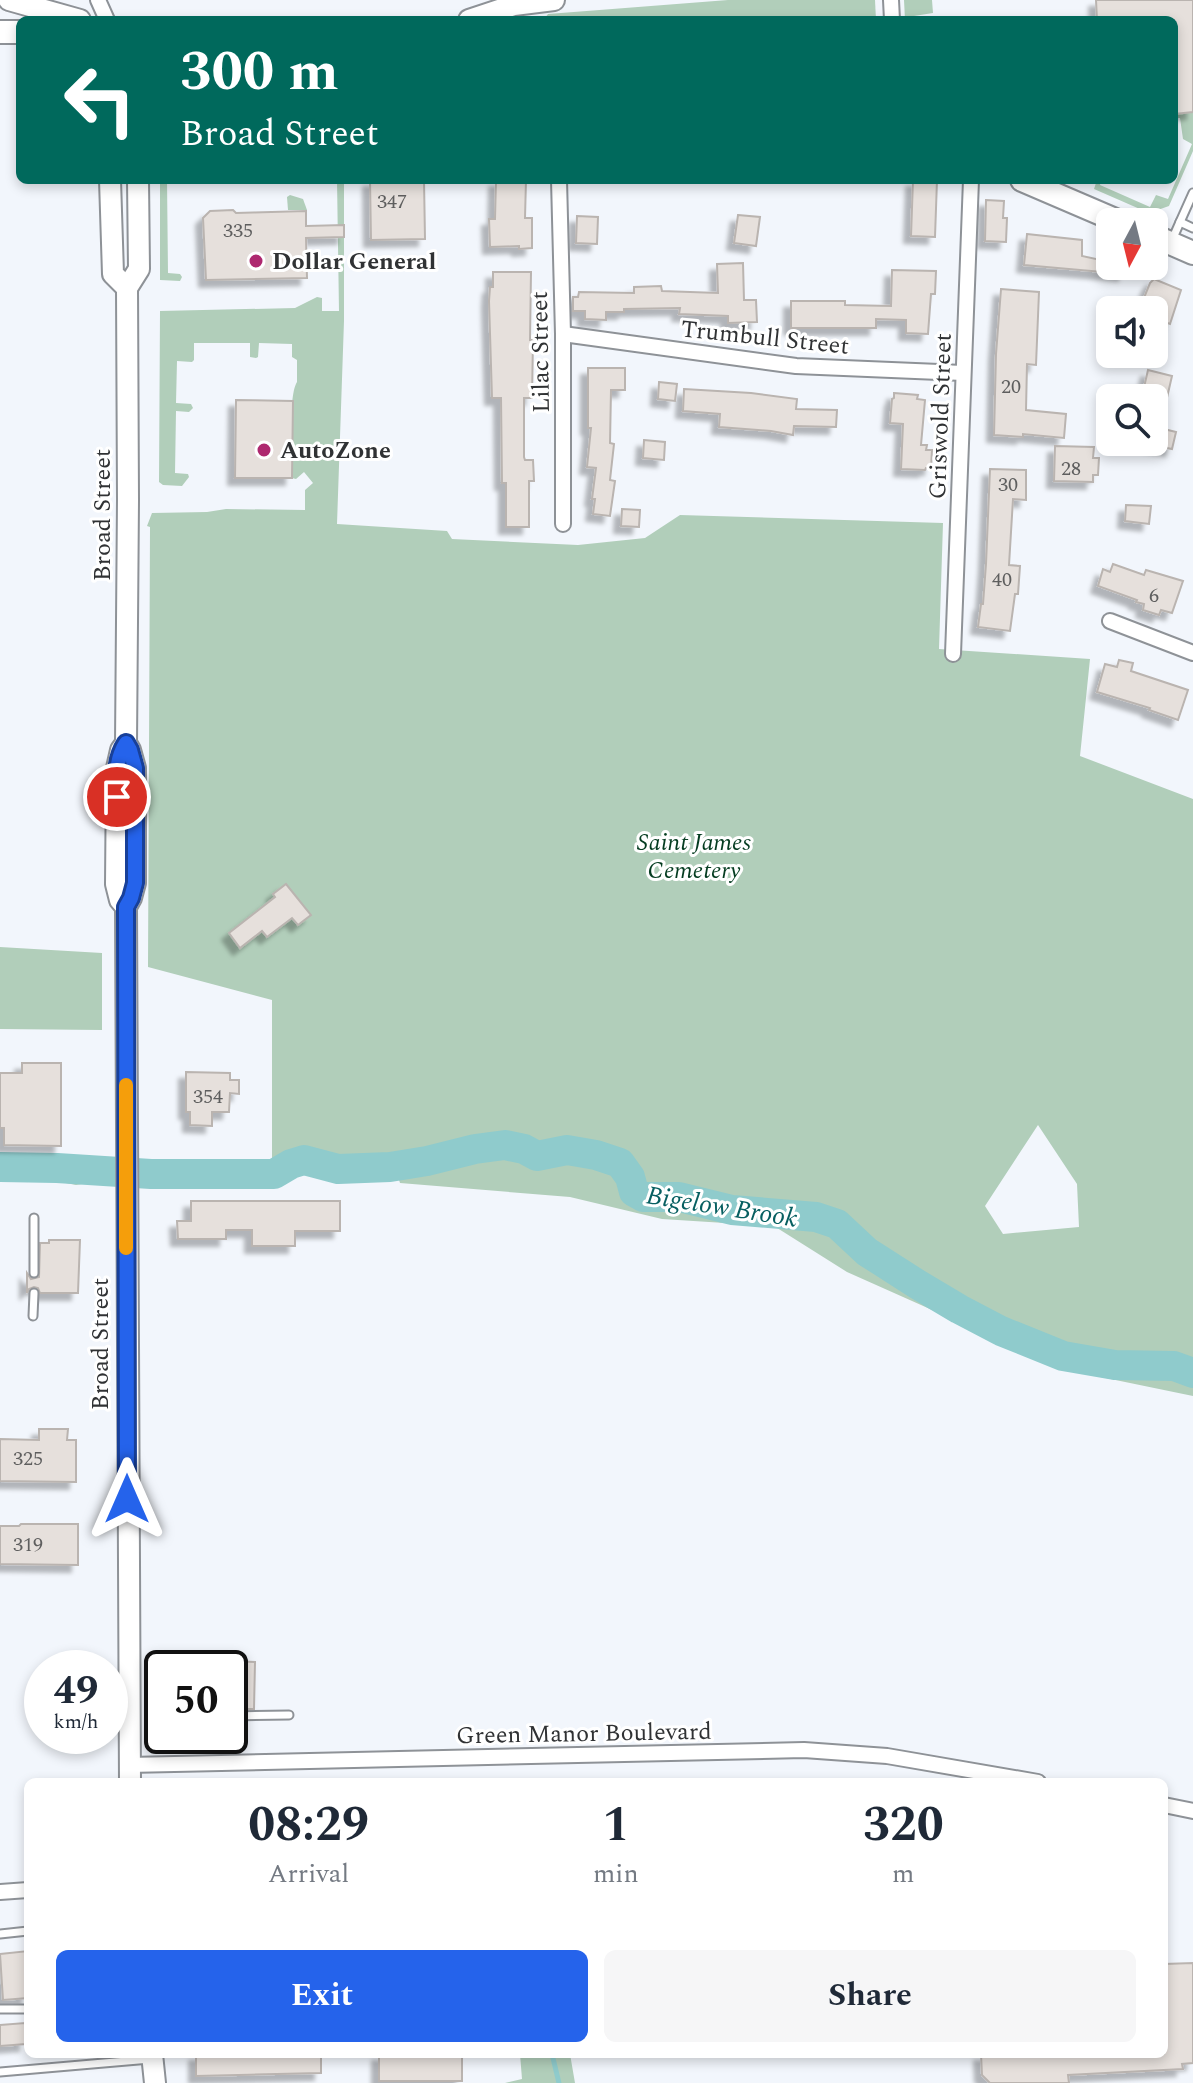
<!DOCTYPE html>
<html lang="en">
<head>
<meta charset="utf-8">
<style>
	:root { --surface:#fff; --page:#f6f6f7; --text:#1f2937; --muted:#747a83; --accent:#2563eb }
	body { margin:0; font-family:Spectral,serif; background:var(--page); color:var(--text); height:100vh; display:flex; flex-direction:column; font-size:30px; white-space:nowrap }
	* { box-sizing:border-box; margin:0 }
	p { font-size:26px; color:var(--muted) }
	.icon { flex:none; width:44px; height:44px; fill:none; stroke:currentColor; stroke-width:2; stroke-linecap:round; stroke-linejoin:round }
	.map { position:relative; flex:1; overflow:hidden }
	.sheet { position:absolute; left:24px; top:1778px; width:1144px; height:280px; display:flex; flex-direction:column; background:var(--surface); border-radius:12px; box-shadow:0 4px 12px #0003 }
	.sheet>* { flex:none }
	.hud { position:absolute; left:16px; top:16px; width:1162px; height:168px; border-radius:12px; box-shadow:0 4px 12px #0003; background:#00695c; color:#fff; overflow:hidden }
	.needle { width:52px; rotate:187deg }
	.tools { position:absolute; left:1096px; top:208px; display:grid; gap:16px }
	.tools a { display:grid; place-items:center; width:72px; height:72px; border-radius:12px; background:var(--surface); box-shadow:0 4px 12px #0003; font-size:40px }
	.speed { position:absolute; left:24px; top:1650px; display:flex; gap:16px; font-size:40px; font-weight:700; text-align:center }
	.speed>* { display:grid; place-content:center; width:104px; height:104px; border-radius:50%; background:var(--surface); box-shadow:0 4px 12px #0003; line-height:1 }
	.speed small { font-size:20px; font-weight:400 }
	.speed .limit { border:4px solid #111; border-radius:12px; background:#fff; color:#111 }
	.pin { position:absolute; display:grid; place-items:center; width:68px; height:68px; color:#fff; margin:-34px; border:4px solid #fff; border-radius:50%; box-shadow:0 2px 8px #0007 }
	.me { position:absolute; width:88px; margin:-44px; rotate:0deg; stroke-linejoin:round; filter:drop-shadow(0 0 6px #0008) }
	.turn { display:flex; align-items:center; gap:28px; height:168px; padding:0 32px; font-size:36px }
	.turn .icon { width:104px; height:104px; stroke-width:2.5 }
	.turn b { display:block; font-size:56px; line-height:68px }
	.eta { display:flex; justify-content:space-evenly; align-items:center; height:136px; text-align:center }
	.eta b { font-size:48px; font-weight:700; line-height:56px }
	.cta { display:flex; gap:16px; margin-top:auto; padding:16px 32px }
	.cta a { flex:1; height:92px; border-radius:12px; background:var(--accent); color:#fff; font-size:32px; font-weight:700; line-height:92px; text-align:center }
	.cta a+a { background:var(--page); color:var(--text) }
	.map>svg:first-child { display:block }
</style>
</head>
<body>
<div class="map">
<svg width="1193" height="2083" viewBox="0 0 1193 2083">
	<defs>
		<filter id="shadow"><feDropShadow dx="-7" dy="7" stdDeviation="2" flood-color="#0004"/></filter>
	</defs>
	<rect width="100%" height="100%" fill="#f2f6fc"/>
	<!-- green -->
	<g fill="#b1ceba" fill-rule="evenodd">
		<polygon points="728,0 875,0 876,20 565,20 545,18 548,14"/>
		<polygon points="904,0 932,0 933,13 914,16 914,20 905,20"/>
		<polygon points="1193,112 1193,151 1169,206 1149,213 1094,189 1097,180 1101,180 1100,185 1150,207 1156,195 1168,199 1192,144 1183,139 1180,118 1174,118 1174,114"/>
		<polygon points="160,180 167,180 168,273 180,274 182,277 180,281 160,280"/>
		<path d="M337,180H344V321L337,524L447,531L452,539L578,545L645,538L680,515L943,523L939,649L1090,659L1080,756L1193,799V1396L1067,1370L847,1272L774,1226L662,1219L570,1197L400,1183L395,1167H272V1000L148,967L150,527L147,526L152,513L207,512L226,509L305,510V490L313,483L304,472L296,479L292,478C292,458 288,396 297,382V360L292,357V344L259,343L258,357L256,358L250,357V343H194V360L192,362L177,361L176,403L191,404L193,408L189,412L176,411L175,473L188,474L189,477L182,486L163,485L159,482L160,311L295,308L317,297L322,298V311H339ZM1038,1125L1077,1184L1079,1227L1003,1234L985,1206Z"/>
		<polygon points="290,195 303,199 307,210 288,210 287,197"/>
		<polygon points="0,947 102,953 102,1030 0,1029"/>
		<polygon points="55,1153 77,1157 85,1177 82,1184 76,1185 61,1182 0,1179 0,1154"/>
		<polygon points="520,2054 570,2054 575,2083 505,2083 522,2079"/>
	</g>
	<g fill="none" stroke-linecap="round" stroke-linejoin="round">
		<!-- stream -->
		<polyline stroke="#8fcbcc" stroke-width="5" points="552,2054 559,2083"/>
		<!-- river -->
		<polyline stroke="#8fcbcc" stroke-width="30" points="0,1167 57,1168 151,1174 274,1174 291,1164 304,1160 338,1169 390,1167 427,1161 475,1149 505,1145 524,1149 537,1156 567,1150 596,1155 620,1163 630,1177 634,1192 643,1197 679,1197 732,1210 816,1217 837,1224 867,1252 917,1284 959,1309 1001,1331 1063,1356 1115,1365 1174,1366 1193,1373"/>
	</g>
	<!-- building -->
	<g fill="#e6e0dc" stroke="#bab4b0" stroke-width="2" filter="url(#shadow)">
		<polygon points="1096,0 1193,0 1193,112 1174,114 1174,20 1097,20"/>
		<polygon points="370,180 424,180 425,239 371,240"/>
		<polygon points="496,180 526,180 525,218 532,218 532,248 519,249 519,246 490,247 489,219 495,219"/>
		<polygon points="913,180 937,180 935,237 911,236"/>
		<polygon points="986,200 1004,201 1003,218 1007,218 1006,242 985,241"/>
		<polygon points="233,210 236,213 306,211 306,226 344,225 344,237 306,238 307,278 206,280 203,218 210,211"/>
		<polygon points="738,215 760,217 756,246 734,243"/>
		<polygon points="577,216 598,217 597,244 576,243"/>
		<polygon points="1027,234 1082,240 1082,256 1110,262 1110,266 1126,266 1125,274 1024,265"/>
		<polygon points="743,263 744,300 756,300 757,322 728,323 728,316 679,314 680,308 624,309 624,312 606,312 606,320 585,319 585,311 573,311 573,297 578,297 579,292 634,293 634,287 661,286 662,291 718,293 717,264"/>
		<polygon points="892,270 936,271 935,294 931,294 928,334 906,333 906,320 876,319 876,328 791,328 791,301 845,301 845,305 891,306"/>
		<polygon points="493,272 531,272 530,340 533,340 532,398 524,398 524,457 525,460 533,460 534,481 529,481 529,527 506,527 506,483 502,483 501,398 492,398 489,301 490,287 493,287"/>
		<polygon points="1154,279 1181,290 1170,324 1154,318 1154,310 1139,310 1150,283"/>
		<polygon points="1001,289 1039,292 1036,365 1027,364 1026,410 1066,414 1064,438 1023,434 1023,437 994,435 996,354"/>
		<polygon points="588,368 625,368 625,390 611,390 610,443 614,444 610,480 615,481 610,516 593,514 595,499 592,499 596,468 587,467 591,428 588,428"/>
		<polygon points="1148,370 1172,376 1166,402 1142,396"/>
		<polygon points="659,382 677,384 675,401 658,399"/>
		<polygon points="684,389 751,393 797,399 796,409 837,410 836,427 794,426 793,435 771,431 719,427 720,414 683,411"/>
		<polygon points="894,393 918,395 917,399 925,400 921,445 927,445 926,450 932,450 931,468 926,468 925,470 901,469 903,424 890,423 892,399 894,398"/>
		<polygon points="236,400 293,401 292,478 235,478"/>
		<polygon points="1156,427 1176,432 1172,449 1152,445 1154,442"/>
		<polygon points="644,440 665,442 664,460 643,458"/>
		<polygon points="1055,446 1094,447 1093,458 1099,458 1098,475 1093,475 1093,482 1054,481"/>
		<polygon points="990,469 1026,470 1026,500 1013,499 1009,565 1020,566 1018,594 1015,594 1010,631 978,627 981,604 983,604 986,564"/>
		<polygon points="1126,505 1151,506 1149,524 1125,521"/>
		<polygon points="622,509 640,510 639,527 621,526"/>
		<polygon points="1113,564 1144,575 1146,570 1183,581 1172,613 1161,610 1159,615 1143,610 1144,604 1136,602 1137,600 1098,586 1103,569 1110,572"/>
		<polygon points="1119,660 1133,663 1131,671 1188,690 1178,720 1149,710 1150,708 1097,692 1105,664 1117,667"/>
		<polygon points="286,884 311,915 298,925 292,918 267,937 262,931 240,948 229,933 275,897 273,894"/>
		<polygon points="22,1063 61,1063 61,1146 4,1145 4,1128 0,1128 0,1073 22,1073"/>
		<polygon points="186,1072 230,1073 230,1080 239,1080 239,1094 230,1093 229,1112 212,1112 212,1126 190,1125 190,1112 186,1112"/>
		<polygon points="191,1201 340,1201 340,1231 295,1231 295,1246 252,1246 252,1230 226,1230 226,1239 178,1239 177,1221 191,1221"/>
		<polygon points="49,1240 80,1240 78,1293 40,1293 38,1288 34,1287 29,1289 27,1293 27,1273 31,1279 39,1277 40,1243 49,1243"/>
		<polygon points="39,1429 68,1429 67,1440 76,1440 76,1482 0,1481 0,1439 39,1440"/>
		<polygon points="21,1524 78,1524 78,1565 0,1564 0,1526 19,1526"/>
		<polygon points="230,1661 255,1662 254,1709 236,1709 236,1705 230,1705"/>
		<polygon points="28,1951 28,1998 3,2000 0,1954"/>
		<polygon points="1193,1963 1193,2063 1182,2064 1183,2069 1068,2075 1069,2083 990,2083 982,2075 981,2054 1164,2054 1164,1964"/>
		<polygon points="25,2023 26,2044 0,2046 0,2025"/>
		<polygon points="196,2054 321,2054 321,2073 196,2076"/>
		<rect x="379" y="2054" width="83" height="27"/>
	</g>
	<g fill="none" stroke-linecap="round" stroke-linejoin="round">
		<!-- service casing -->
		<g stroke="#8e9297" stroke-width="11">
			<g id="service">
				<polyline points="1180,222 1193,193"/>
				<polyline points="1172,240 1180,222 1193,228"/>
				<polyline points="34,1273 34,1218"/>
				<polyline points="33,1316 34,1293"/>
				<polyline points="230,1716 289,1715"/>
				<polyline points="0,1934 28,1931"/>
				<polyline points="0,2009 28,2009"/>
				<polyline points="0,2072 150,2059"/>
			</g>
		</g>
		<!-- minor casing -->
		<g stroke="#8e9297" stroke-width="18">
			<g id="minor">
				<polyline points="98,0 107,20"/>
				<polyline points="891,0 892,20"/>
				<polyline points="559,180 563,334 563,524"/>
				<polyline points="563,334 796,366 963,373"/>
				<polyline points="1110,621 1193,653"/>
				<polyline points="953,654 971,180"/>
				<polyline points="128,1765 804,1750 887,1756 1038,1782"/>
				<polyline points="1164,1805 1193,1811"/>
				<polyline points="0,1892 28,1890"/>
			</g>
		</g>
		<!-- secondary casing -->
		<g stroke="#8e9297" stroke-width="24">
			<g id="secondary">
				<polyline points="9,0 80,20"/>
				<polyline points="469,20 514,5 554,0"/>
				<polyline points="110,180 113,274 127,288"/>
				<polyline points="126,907 120,900 116,884 117,768 121,750 126,743"/>
				<polyline points="130,1782 126,907 131,898 135,883 135,768 130,750 126,743 128,500 127,288 139,269 138,180"/>
				<polyline points="152,2054 155,2083"/>
			</g>
		</g>
		<!-- primary casing -->
		<g stroke="#8e9297" stroke-width="26">
			<g id="primary">
				<polyline points="0,32 20,32"/>
				<polyline points="1022,180 1120,222"/>
				<polyline points="1154,236 1193,253"/>
			</g>
		</g>
		<!-- service -->
		<use href="#service" stroke="#fff" stroke-width="7"/>
		<!-- minor -->
		<use href="#minor" stroke="#fff" stroke-width="14"/>
		<!-- secondary -->
		<use href="#secondary" stroke="#fff" stroke-width="20"/>
		<!-- primary -->
		<use href="#primary" stroke="#fff" stroke-width="22"/>
	</g>
	<g fill="none" stroke-linecap="round" stroke-linejoin="round">
		<!-- route casing -->
		<g stroke="#184099" stroke-width="20">
			<path id="route" d="M117,797C117,777 115,760 126,743L130,750L135,768V883L131,898L126,907L127,1499"/>
		</g>
		<!-- route -->
		<use href="#route" stroke="#2563eb" stroke-width="14"/>
		<!-- slow -->
		<polyline stroke="#f59e0b" stroke-width="14" points="126,1248 126,1085"/>
	</g>
	<!-- markers -->
	<g fill="#ae286f" stroke="#fff" stroke-width="3">
		<circle cx="256" cy="261" r="8"/>
		<circle cx="264" cy="450" r="8"/>
	</g>
	<g text-anchor="middle" stroke-width="6" stroke-linejoin="round" paint-order="stroke">
		<!-- number labels -->
		<g font-size="20" fill="#5e5e5e">
			<text x="392" y="208">347</text>
			<text x="238" y="237">335</text>
			<text x="1011" y="393">20</text>
			<text x="1071" y="475">28</text>
			<text x="1008" y="491">30</text>
			<text x="1002" y="586">40</text>
			<text x="1154" y="602">6</text>
			<text x="208" y="1103">354</text>
			<text x="28" y="1465">325</text>
			<text x="28" y="1551">319</text>
		</g>
		<!-- poi labels -->
		<g font-size="24" font-weight="bold" fill="#303234" stroke="#fff" text-anchor="start">
			<text x="272" y="269">Dollar General</text>
			<text x="280" y="458">AutoZone</text>
		</g>
		<!-- street labels -->
		<g font-size="24" fill="#303234" stroke="#fff">
			<text transform="translate(765 337) rotate(6)" y="8">Trumbull Street</text>
			<text transform="translate(540 352) rotate(-91)" y="8">Lilac Street</text>
			<text transform="translate(940 416) rotate(-88)" y="8">Griswold Street</text>
			<text transform="translate(102 515) rotate(-90)" y="8">Broad Street</text>
			<text transform="translate(100 1344) rotate(-90)" y="8">Broad Street</text>
			<text transform="translate(584 1733) rotate(-1)" y="8">Green Manor Boulevard</text>
		</g>
		<!-- park labels -->
		<g font-size="24" font-style="italic" fill="#043c20" stroke="#fff">
			<text x="694" y="850">Saint James<tspan x="694" dy="28">Cemetery</tspan></text>
		</g>
		<!-- water labels -->
		<g font-size="26" font-style="italic" fill="#075f61" stroke="#fff">
			<text transform="translate(722 1206) rotate(9)" y="9">Bigelow Brook</text>
		</g>
	</g>
</svg>
<div class="tools">
<a><svg class="needle" viewBox="-14 -14 28 28"><path d="M0-13l5 13h-10z" fill="#e53935"/><path d="M0 13l5-13h-10z" fill="#747a83"/></svg></a>
<a><svg class="icon" aria-label="sound" viewBox="0 0 24 24"><path d="M4 9h4l5-4v14l-5-4H4zM17 9q2 3 0 6"/></svg></a>
<a><svg class="icon" aria-label="search" viewBox="0 0 24 24"><circle cx="10" cy="10" r="6"/><path d="M15 15l6 6"/></svg></a>
</div>
<div class="speed"><div>49<small>km/h</small></div><div class="limit">50</div></div>
<div class="pin" style="left:117px;top:797px;background:#d93025"><svg class="icon" aria-label="arrive" viewBox="0 0 24 24"><path d="M6 21V4h12l-3 4 3 4H6"/></svg></div>
<svg class="me" style="left:127px;top:1499px" viewBox="-20 -20 40 40"><path d="M0-17L14 15 0 8-14 15z" fill="#2563eb" stroke="#fff" stroke-width="4"/></svg>
<div class="hud">
<div class="turn"><svg class="icon" aria-label="left" viewBox="0 0 24 24"><path d="M17 20v-9H6M10 6l-5 5 5 5"/></svg><div><b>300 m</b>Broad Street</div></div>
</div>
<section class="sheet">
<div class="eta">
<div><b>08:29</b><p>Arrival</p></div>
<div><b>1</b><p>min</p></div>
<div><b>320</b><p>m</p></div>
</div>
<div class="cta"><a>Exit</a><a>Share</a></div>
</section>
</div>
</body>
</html>
